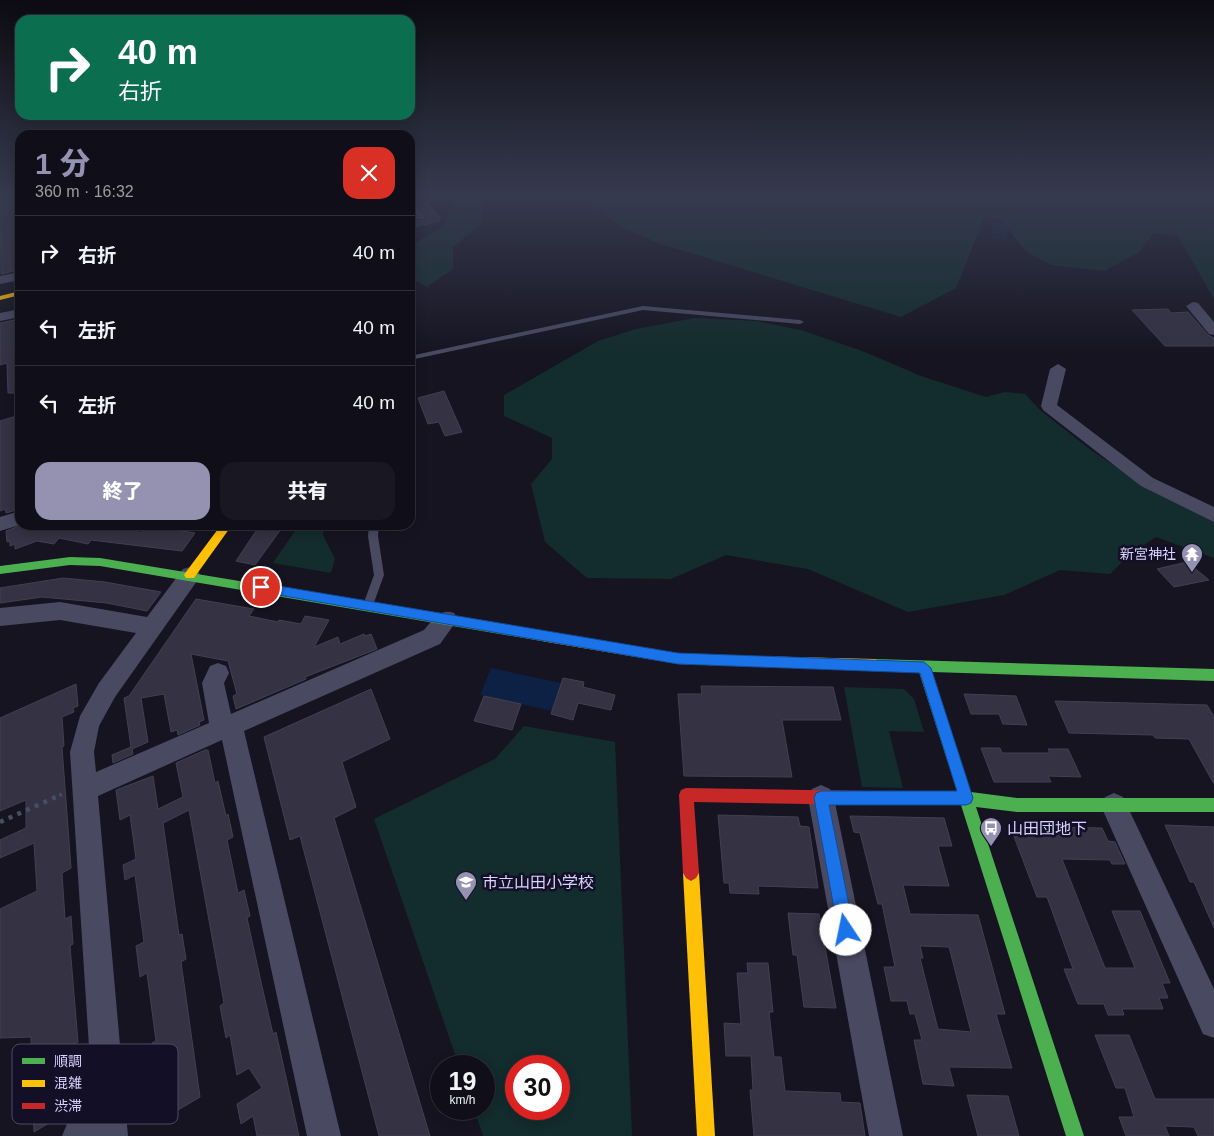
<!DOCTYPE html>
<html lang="ja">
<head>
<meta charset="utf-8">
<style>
	:root { --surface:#100f19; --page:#191822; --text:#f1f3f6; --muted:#9c9ca2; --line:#302f38; --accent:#9591b1 }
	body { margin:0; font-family:Arial,"Noto Sans JP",sans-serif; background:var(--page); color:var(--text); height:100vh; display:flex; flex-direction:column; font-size:19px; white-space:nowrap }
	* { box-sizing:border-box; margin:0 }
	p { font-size:16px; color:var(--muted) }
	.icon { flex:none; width:28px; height:28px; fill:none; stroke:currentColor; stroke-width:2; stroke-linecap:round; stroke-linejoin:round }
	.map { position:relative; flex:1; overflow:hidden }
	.side { position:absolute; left:15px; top:130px; width:400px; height:400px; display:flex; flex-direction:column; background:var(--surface); border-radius:15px; box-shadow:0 2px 12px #0003,0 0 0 1px var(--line) }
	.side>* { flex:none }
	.hud { position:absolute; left:15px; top:15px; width:400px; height:105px; border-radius:15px; box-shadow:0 2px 12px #0003,0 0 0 1px var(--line); background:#0b6e4f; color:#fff; overflow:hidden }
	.speed { position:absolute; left:430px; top:1055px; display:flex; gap:10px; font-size:25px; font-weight:700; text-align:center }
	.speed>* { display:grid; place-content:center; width:65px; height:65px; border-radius:50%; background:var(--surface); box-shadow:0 2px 12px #0003,0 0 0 1px var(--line); line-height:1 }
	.speed small { font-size:12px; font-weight:400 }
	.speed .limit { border:8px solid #d22; background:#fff; color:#111 }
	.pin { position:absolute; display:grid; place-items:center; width:42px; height:42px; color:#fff; margin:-21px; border:2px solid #fff; border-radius:50%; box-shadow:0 1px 5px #0007 }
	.me { position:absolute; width:55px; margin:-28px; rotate:349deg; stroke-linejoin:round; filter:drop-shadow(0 0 4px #0008) }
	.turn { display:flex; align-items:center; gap:18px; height:105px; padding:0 20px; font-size:22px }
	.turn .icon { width:65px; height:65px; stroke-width:2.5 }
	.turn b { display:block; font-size:35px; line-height:42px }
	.round { display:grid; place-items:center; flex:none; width:52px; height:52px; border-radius:15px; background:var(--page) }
	.overview { display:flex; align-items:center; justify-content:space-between; height:85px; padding:0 20px }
	h1 { font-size:30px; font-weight:800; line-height:38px; color:var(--accent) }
	.primary-button { display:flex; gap:10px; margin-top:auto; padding:10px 20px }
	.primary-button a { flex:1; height:58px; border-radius:15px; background:var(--accent); color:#fff; font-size:20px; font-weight:800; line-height:58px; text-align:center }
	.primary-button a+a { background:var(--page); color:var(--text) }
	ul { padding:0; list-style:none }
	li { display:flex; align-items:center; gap:15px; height:75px; padding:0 20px; border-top:1px solid var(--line) }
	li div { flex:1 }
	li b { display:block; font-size:19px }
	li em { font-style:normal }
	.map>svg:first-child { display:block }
</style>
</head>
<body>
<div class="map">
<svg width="1214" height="1136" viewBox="0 0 1214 1136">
	<rect width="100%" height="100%" fill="#161421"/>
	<!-- green -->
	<g fill="#132c2d" fill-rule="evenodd">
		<polygon points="444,195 486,195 480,225 453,247 453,269 427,287 410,278 410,247 443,226 454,201"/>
		<polygon points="580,195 1214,195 1214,299 1178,236 1154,233 1138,253 1104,271 1051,265 1025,251 1001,220 985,216 956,288 901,317 658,243 624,228"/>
		<polygon points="695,318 757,321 804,331 865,352 921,376 986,397 1005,392 1025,394 1040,410 1091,450 1136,480 1184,502 1214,522 1214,558 1156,537 1130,554 1110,574 1060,570 1004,595 908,612 808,569 726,555 671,579 587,578 545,542 531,484 552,459 552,438 504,416 504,395 598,341 636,329"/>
		<polygon points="299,525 324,525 323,535 335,559 331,573 273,563"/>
		<polygon points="844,687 904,689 914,699 924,732 889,731 903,788 862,787"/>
		<path d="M524,726L615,742L632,1136H483L474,1109H484V1066H459L374,819L495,759ZM559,1066V1109H516V1066Z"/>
	</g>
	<!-- water -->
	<g fill="#0d2144">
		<polygon points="994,222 1006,224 1008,237 1006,240 994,239 991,234"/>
		<polygon points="491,668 561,683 552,711 480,695"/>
	</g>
	<!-- building -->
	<g fill="#343243" stroke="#433f54" fill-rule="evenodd">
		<polygon points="0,195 14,195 16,257 18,270 1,274"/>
		<polygon points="426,202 441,218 438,218 440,221 410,228 410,216 416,221 425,220 425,214 416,204"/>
		<polygon points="1168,309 1171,313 1188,312 1208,335 1214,338 1214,346 1165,346 1132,310"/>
		<polygon points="20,319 20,393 8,393 7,363 0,365 0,323"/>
		<polygon points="444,391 462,432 445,436 439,422 428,424 418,398"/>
		<polygon points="20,415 20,509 6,513 5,509 0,511 0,421"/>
		<polygon points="22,525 110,527 130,525 140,533 146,525 195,533 182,551 91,540 88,544 59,538 54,544 37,541 15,549 15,544 10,546 10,541 7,542 6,531"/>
		<polygon points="260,525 284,525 255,565 236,561"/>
		<polygon points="1187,562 1209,580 1174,587 1157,569"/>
		<polygon points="63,578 105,582 161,592 147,611 107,603 42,597 0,603 0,588"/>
		<polygon points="196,599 254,609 249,616 278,622 279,620 301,624 305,616 329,620 314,647 338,637 340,644 364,634 365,636 371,634 377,649 305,677 306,679 236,709 233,696 237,694 228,661 191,654 204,720 199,722 200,725 178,735 177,730 171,732 164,694 141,698 148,742 132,749 133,754 113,763 112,755 131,747 124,698 129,696"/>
		<polygon points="563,678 584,682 583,687 615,695 611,710 578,703 573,720 551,714"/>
		<polygon points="76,684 78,706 73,708 74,712 62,717 64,746 62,747 71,868 62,873 65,919 71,916 73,944 70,946 78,1042 70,1046 74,1108 34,1132 31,1037 0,1038 0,909 37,891 34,843 0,858 0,840 26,828 26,800 0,811 0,718"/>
		<polygon points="701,686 833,687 841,720 782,720 792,777 684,776 678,694 702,694"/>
		<polygon points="371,689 390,739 342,762 356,807 334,818 430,1136 379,1136 300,836 290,840 264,737"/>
		<polygon points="964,694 1016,696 1027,725 1003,724 999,714 971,714"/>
		<polygon points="484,696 521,704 512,730 474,721"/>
		<polygon points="1055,701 1207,705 1214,717 1214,784 1189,739 1155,738 1153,735 1069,733"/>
		<polygon points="981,748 1000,748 1002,753 1050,753 1048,749 1068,749 1081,777 1048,776 1051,782 994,782"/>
		<polygon points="205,750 208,750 215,783 218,781 226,816 228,814 233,837 227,840 238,893 244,890 250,916 247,918 261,982 273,1034 276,1032 299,1136 257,1136 253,1116 241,1124 237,1104 262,1088 249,1068 237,1075 230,1035 226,1038 220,1006 224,1003 189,810 163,823 179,935 182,934 186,959 181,962 200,1097 161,1120 152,1043 156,1041 147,973 140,977 136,946 144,942 135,875 125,880 123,865 136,859 130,815 120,820 116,790 153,776 158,809 183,797 176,763"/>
		<polygon points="718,815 798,817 800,826 809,827 818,888 758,886 759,894 730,893 729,883 724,883"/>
		<path d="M850,816L944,818L952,846H938L949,886L903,885L910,914L978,915L1005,1014H996L1012,1068L949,1067L954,1086L923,1084L914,1040H922L915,1014H910L907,1001H891L884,967H895L882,904H878L860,833L854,832ZM920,946L949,947L971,1032L938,1029L920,958H923Z"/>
		<polygon points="1165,825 1214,827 1214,928 1194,882 1190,882"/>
		<polygon points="1010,826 1102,828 1108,841 1115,842 1125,864 1112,864 1110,860 1062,859 1105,968 1135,968 1112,911 1140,911 1170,983 1162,983 1168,998 1159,998 1163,1009 1122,1009 1124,1015 1108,1015 1104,1004 1078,1004 1064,969 1073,969 1047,897 1037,897"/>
		<polygon points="788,913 819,914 836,1008 804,1007 797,955 793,955"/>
		<polygon points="747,963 768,963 773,1012 769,1012 774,1057 781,1057 785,1091 840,1093 841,1102 860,1103 865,1136 754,1136 750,1090 753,1090 751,1056 726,1056 724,1023 741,1024 737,973 748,973"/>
		<polygon points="1095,1035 1129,1035 1155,1099 1214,1099 1214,1136 1198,1136 1194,1127 1165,1126 1169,1136 1126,1136 1119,1117 1134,1117 1125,1088 1116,1088"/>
		<polygon points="967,1095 1008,1096 1019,1136 978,1136"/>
	</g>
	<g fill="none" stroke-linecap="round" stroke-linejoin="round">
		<!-- path-far2 -->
		<polyline stroke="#44505f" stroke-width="2.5" stroke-dasharray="2 3" stroke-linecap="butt" points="183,525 202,528"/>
		<!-- path-far1 -->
		<polyline stroke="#44505f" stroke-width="4" stroke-dasharray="2.5 4.5" stroke-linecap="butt" points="53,798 65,793"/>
		<!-- path -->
		<polyline stroke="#44505f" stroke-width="4.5" stroke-dasharray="4 5.5" stroke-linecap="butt" points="0,822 56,797"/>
		<!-- lane -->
		<g fill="#4a4962" fill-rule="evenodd">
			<polygon points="643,306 800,320 804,322 800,324 643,310 410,360 410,356"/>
			<polygon points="369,525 379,525 378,536 384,575 373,605 372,608 368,609 364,608 363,605 374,575 368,536"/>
		</g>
		<!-- street -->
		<g fill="#4a4962" fill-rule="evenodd">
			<polygon points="410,203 414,204 424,215 424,219 416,219 410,213"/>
			<polygon points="20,272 20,280 0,284 0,276"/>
			<polygon points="1193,302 1198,303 1214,322 1214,335 1209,334 1186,306"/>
			<polygon points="20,309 20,317 0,321 0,313"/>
			<polygon points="1058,364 1066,369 1057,405 1153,478 1214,507 1214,522 1141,486 1043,410 1041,406 1050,369"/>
			<polygon points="20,511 20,525 0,531 0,517"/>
			<path d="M190,567L197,569L200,575L197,581L115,697L99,726L94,752L96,772L209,723L202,683L210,666L218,663L226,666L229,673L224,683L231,714L424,630C433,620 439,608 454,613L458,619L440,644L244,731L341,1136H307L222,740L98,796L128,1136H62L67,1124L93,1109L70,752L80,716L99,683L136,633L60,620L0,626V608L60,602L147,617L183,569Z"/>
			<polygon points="821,785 830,789 834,798 903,1136 869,1136 808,798 812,789"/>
			<polygon points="1114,793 1123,797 1214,989 1214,1038 1203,1034 1101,806 1105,797"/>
		</g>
		<!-- fast -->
		<g fill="#4caf50" fill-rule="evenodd">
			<polygon points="70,557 100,558 547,632 551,633 553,637 551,641 547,642 100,566 70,565 0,574 0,566"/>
			<polygon points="875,659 1214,669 1214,681 932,672 971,792 1017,798 1214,798 1214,812 1017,812 976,807 1084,1136 1066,1136 961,805 868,805 863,803 861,798 863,793 868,791 957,791 919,672 875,671 871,669 869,665 871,661"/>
		</g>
		<!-- slow -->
		<g fill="#ffc107" fill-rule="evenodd">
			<polygon points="20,291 20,295 0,300 0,296"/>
			<polygon points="221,525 232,525 194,578 186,578 184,575 186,572"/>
			<polygon points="547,632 678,654 875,659 879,661 881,665 879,669 875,671 678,664 547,642 543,641 541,637 543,633"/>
			<polygon points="691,865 696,868 699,873 715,1136 697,1136 683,873 686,868"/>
		</g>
		<!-- jam -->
		<polygon fill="#c62828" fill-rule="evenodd" points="686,788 868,791 873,793 875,798 873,803 868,805 694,802 699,873 696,878 691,881 686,878 683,873 679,795 681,790"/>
	</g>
	<!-- sky -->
	<linearGradient id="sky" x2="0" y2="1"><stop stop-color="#0c0b12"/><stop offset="0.55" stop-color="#363a4e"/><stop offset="1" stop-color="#363a4e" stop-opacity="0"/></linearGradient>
	<rect width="1214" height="354" fill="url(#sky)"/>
	<!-- route -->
	<polygon fill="#1a73e8" stroke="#114b97" points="261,583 678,653 924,662 931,668 973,798 971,803 966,805 829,805 854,930 852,935 846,938 840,935 838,930 814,798 816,793 821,791 957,791 920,673 678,664 261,592 255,587"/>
	<!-- icons -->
	<defs>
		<g id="temple-pin" transform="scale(1.125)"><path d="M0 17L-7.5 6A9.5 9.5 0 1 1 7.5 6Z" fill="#9591b1" stroke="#130f26"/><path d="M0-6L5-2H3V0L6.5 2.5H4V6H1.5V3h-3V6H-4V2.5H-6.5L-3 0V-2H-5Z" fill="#fff"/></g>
		<g id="bus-pin" transform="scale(1.125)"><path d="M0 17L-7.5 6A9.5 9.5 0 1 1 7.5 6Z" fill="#9591b1" stroke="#130f26"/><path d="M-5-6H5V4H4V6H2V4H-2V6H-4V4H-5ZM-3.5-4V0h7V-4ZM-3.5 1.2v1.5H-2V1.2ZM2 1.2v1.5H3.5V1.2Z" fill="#fff"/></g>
		<g id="school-pin" transform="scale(1.125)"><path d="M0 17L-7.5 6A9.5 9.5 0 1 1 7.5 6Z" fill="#9591b1" stroke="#130f26"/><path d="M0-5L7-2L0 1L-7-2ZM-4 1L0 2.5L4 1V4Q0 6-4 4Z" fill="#fff"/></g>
	</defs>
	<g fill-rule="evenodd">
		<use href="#temple-pin" x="1192" y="554"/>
		<use href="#bus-pin" x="991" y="828"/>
		<use href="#school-pin" x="466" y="882"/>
	</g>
	<g text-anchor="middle" stroke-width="5" stroke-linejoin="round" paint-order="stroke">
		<!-- poi labels -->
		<g font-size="14" fill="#d9d4ff" stroke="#130f26" text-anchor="end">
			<text x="1176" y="559">新宮神社</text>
		</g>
		<!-- near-poi labels -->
		<g font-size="16" fill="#d9d4ff" stroke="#130f26" text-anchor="start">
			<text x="1007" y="834">山田団地下</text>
			<text x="482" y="888">市立山田小学校</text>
		</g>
	</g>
	<!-- legend -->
	<rect x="12" y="1044" width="166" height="80" rx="8" fill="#130f26" stroke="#4e4a67" stroke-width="1"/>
	<rect x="22" y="1058" width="23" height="6" fill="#4caf50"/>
	<rect x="22" y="1080" width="23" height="7" fill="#ffc107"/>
	<rect x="22" y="1103" width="23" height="6" fill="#c62828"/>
	<g font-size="14" fill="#d9d4ff">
		<text x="54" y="1066">順調</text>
		<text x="54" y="1088">混雑</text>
		<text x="54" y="1111">渋滞</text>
	</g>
</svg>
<div class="speed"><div>19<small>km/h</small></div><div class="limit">30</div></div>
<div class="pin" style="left:261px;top:587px;background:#d93025"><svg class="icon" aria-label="arrive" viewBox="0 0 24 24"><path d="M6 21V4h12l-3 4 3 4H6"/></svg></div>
<svg class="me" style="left:846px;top:930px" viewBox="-20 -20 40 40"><circle r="19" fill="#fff"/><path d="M0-13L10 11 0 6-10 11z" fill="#1a73e8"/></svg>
<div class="hud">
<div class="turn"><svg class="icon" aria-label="right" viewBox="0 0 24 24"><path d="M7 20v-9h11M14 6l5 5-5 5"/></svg><div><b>40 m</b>右折</div></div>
</div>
<section class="side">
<div class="overview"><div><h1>1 分</h1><p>360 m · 16:32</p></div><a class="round" style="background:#d93025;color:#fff"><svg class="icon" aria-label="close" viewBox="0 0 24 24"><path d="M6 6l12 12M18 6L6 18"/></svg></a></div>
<ul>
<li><svg class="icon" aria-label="right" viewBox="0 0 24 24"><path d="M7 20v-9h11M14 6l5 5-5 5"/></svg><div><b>右折</b></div><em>40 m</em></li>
<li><svg class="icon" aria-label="left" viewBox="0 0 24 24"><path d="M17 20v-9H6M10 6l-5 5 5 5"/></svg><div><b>左折</b></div><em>40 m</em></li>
<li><svg class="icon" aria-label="left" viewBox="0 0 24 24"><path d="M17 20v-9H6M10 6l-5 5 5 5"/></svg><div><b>左折</b></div><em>40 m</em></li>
</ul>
<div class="primary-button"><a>終了</a><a>共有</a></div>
</section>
</div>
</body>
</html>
